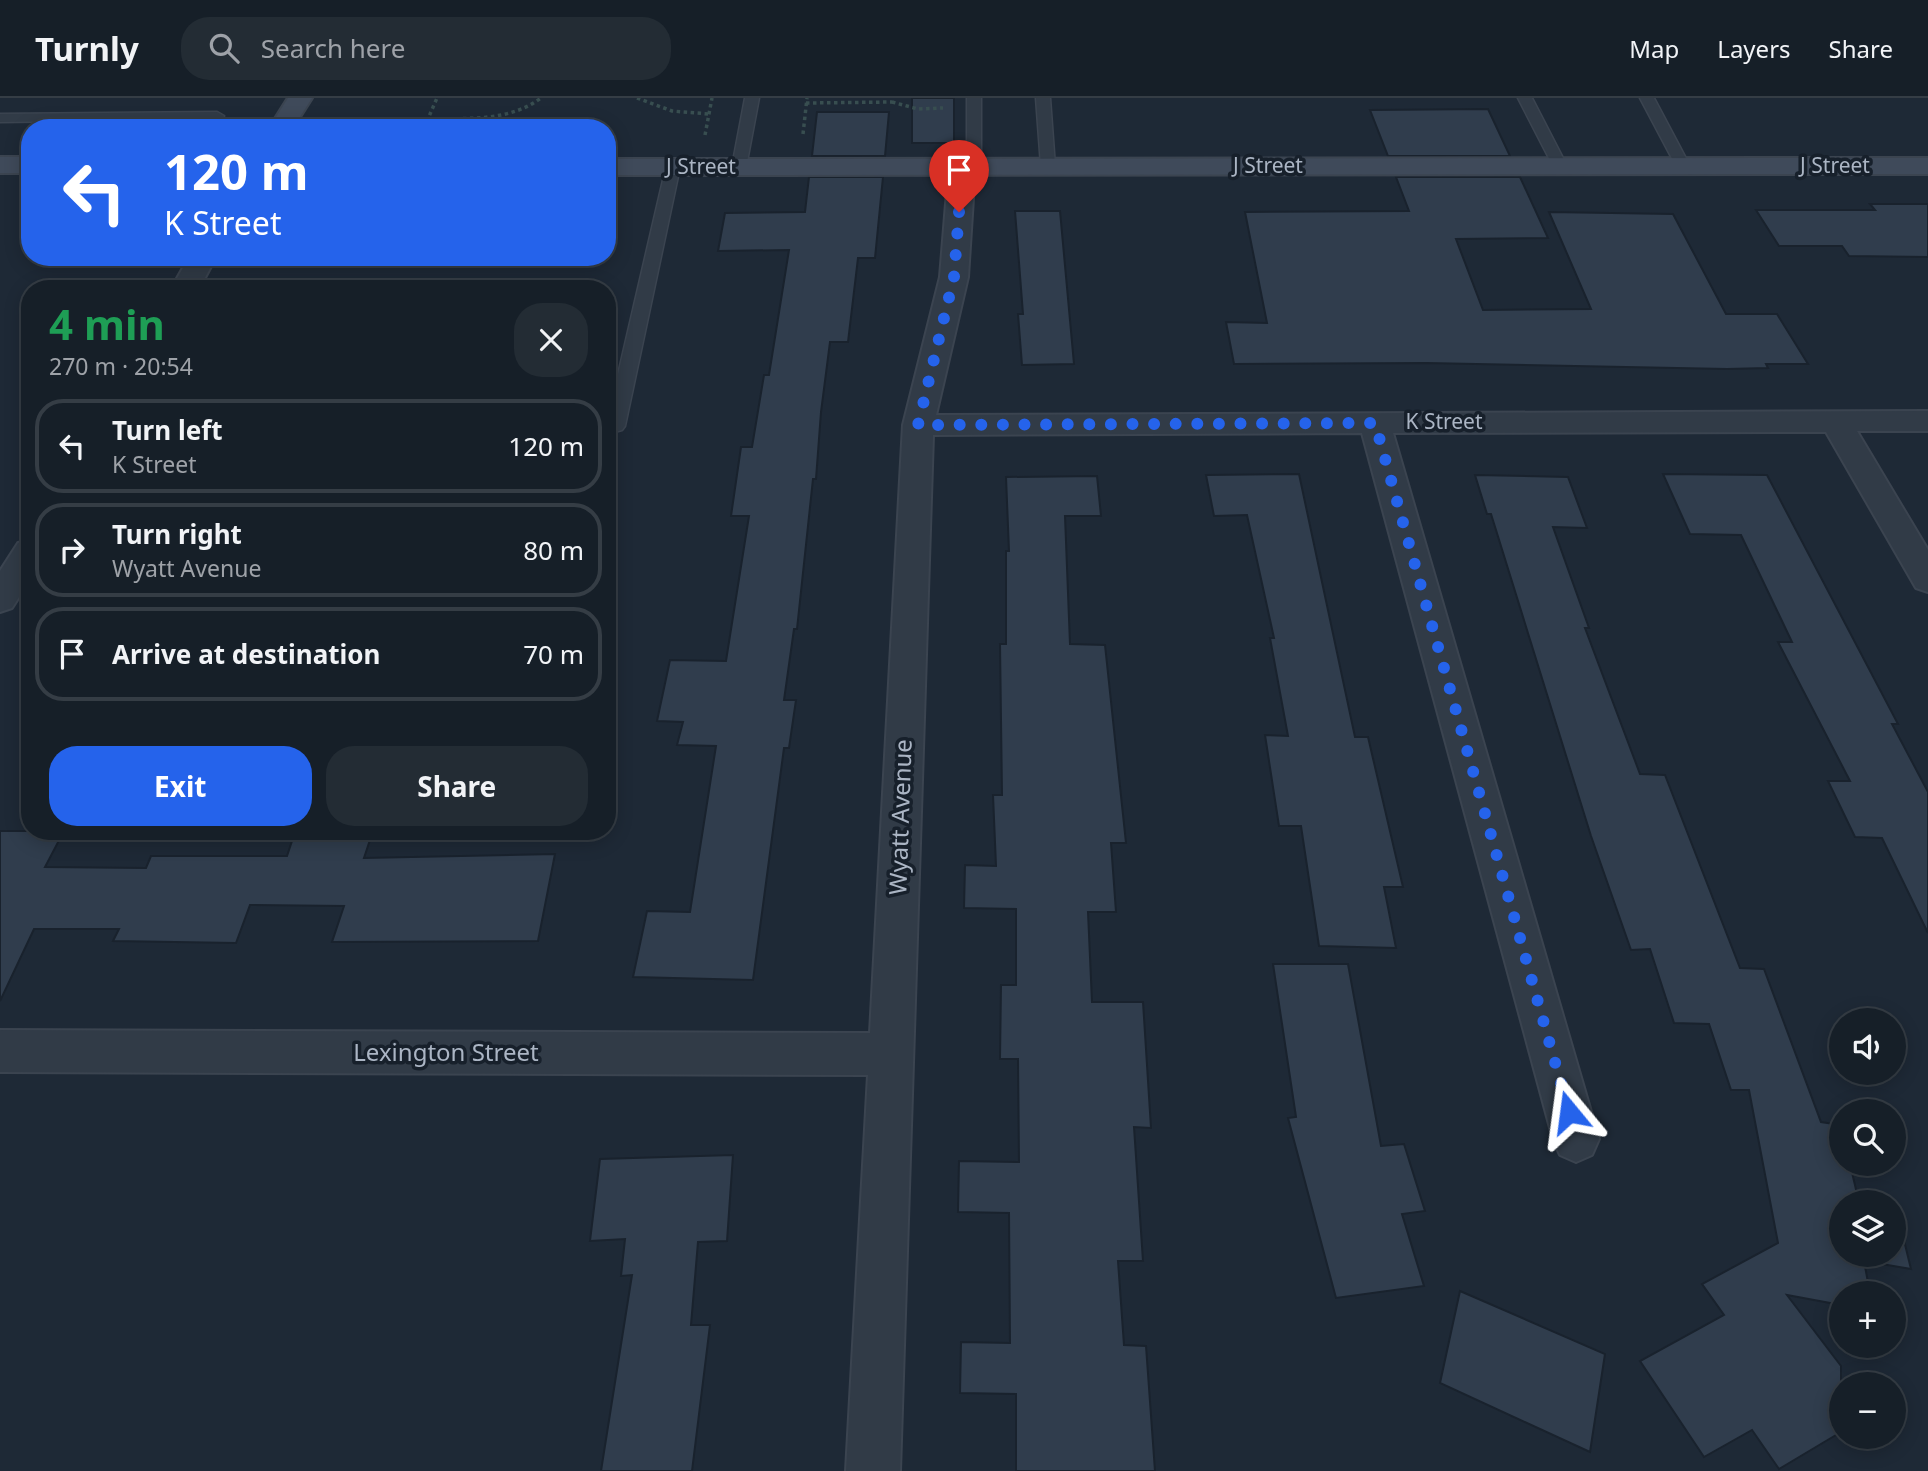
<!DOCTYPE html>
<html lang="en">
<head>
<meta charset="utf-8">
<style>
	:root { --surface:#161f28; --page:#232c34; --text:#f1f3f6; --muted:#9ea2a8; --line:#353d45; --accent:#2563eb }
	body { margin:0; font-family:"Noto Sans",sans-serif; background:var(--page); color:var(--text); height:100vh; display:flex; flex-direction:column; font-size:26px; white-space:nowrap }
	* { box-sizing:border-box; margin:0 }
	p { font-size:23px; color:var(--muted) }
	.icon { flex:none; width:38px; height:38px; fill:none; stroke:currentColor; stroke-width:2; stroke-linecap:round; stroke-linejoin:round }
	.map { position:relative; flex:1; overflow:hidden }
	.details { position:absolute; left:21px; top:182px; width:595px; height:560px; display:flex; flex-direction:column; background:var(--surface); border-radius:28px; box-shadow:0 4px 18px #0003,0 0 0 2px var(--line) }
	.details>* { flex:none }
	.guide { position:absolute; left:21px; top:21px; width:595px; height:147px; border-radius:28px; box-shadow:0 4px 18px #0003,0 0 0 2px var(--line); background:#2563eb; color:#fff; overflow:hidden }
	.fabs { position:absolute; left:1829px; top:910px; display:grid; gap:14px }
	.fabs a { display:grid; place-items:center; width:77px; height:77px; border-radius:50%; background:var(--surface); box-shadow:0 4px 18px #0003,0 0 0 2px var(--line); font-size:35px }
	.pin { position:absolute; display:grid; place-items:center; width:60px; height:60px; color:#fff; margin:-72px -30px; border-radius:50% 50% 50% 0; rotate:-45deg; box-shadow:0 0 7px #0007 }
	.pin .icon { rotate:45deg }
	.me { position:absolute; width:77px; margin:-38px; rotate:344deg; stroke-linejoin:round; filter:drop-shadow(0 0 5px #0008) }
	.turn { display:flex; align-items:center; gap:24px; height:147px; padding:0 28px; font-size:32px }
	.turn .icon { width:91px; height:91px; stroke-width:2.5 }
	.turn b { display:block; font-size:49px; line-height:60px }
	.round { display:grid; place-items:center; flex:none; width:74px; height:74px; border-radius:28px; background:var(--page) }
	.head { display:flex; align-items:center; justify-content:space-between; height:119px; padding:0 28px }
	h1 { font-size:42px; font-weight:700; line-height:52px; color:#1e9e55 }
	.button { display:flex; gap:14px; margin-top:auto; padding:14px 28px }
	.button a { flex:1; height:80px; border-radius:28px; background:var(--accent); color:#fff; font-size:28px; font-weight:700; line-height:80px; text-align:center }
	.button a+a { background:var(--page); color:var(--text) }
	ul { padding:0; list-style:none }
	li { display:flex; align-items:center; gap:21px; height:94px; margin:0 14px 10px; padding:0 14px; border:4px solid var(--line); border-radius:28px }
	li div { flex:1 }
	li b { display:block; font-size:26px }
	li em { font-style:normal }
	header { display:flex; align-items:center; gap:42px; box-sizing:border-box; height:98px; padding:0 35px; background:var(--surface); border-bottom:2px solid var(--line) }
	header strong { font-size:33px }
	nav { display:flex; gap:38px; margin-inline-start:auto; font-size:24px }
	.search { width:490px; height:63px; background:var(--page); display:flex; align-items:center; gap:18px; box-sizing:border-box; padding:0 24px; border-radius:28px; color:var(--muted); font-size:26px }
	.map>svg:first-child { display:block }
</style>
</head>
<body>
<header>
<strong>Turnly</strong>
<div class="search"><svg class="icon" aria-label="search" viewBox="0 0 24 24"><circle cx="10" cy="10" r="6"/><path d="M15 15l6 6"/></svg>Search here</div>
<nav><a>Map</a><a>Layers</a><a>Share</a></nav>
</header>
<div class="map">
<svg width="1928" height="1373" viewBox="0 0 1928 1373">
	<rect width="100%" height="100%" fill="#1e2936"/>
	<!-- building -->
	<g fill="#303d4d" stroke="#19222d" stroke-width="2">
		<rect x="912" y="0" width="42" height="45"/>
		<polygon points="1488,11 1510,58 1388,58 1370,12"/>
		<polygon points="817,14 889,14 885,58 812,58"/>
		<polygon points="809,79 883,79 875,160 858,160 848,244 830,244 821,314 816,381 813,381 797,531 794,531 784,602 796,602 789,650 784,650 753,882 633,879 647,813 690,814 716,648 677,647 683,624 657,623 670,562 726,563 749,418 731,418 741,349 752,349 764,277 769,277 789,152 718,153 725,115 805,114"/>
		<polygon points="1396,79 1520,79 1548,140 1456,141 1483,212 1591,211 1549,114 1673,116 1726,216 1777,216 1808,266 1766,266 1768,270 1727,271 1426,265 1234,266 1226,224 1267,225 1245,114 1409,113"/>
		<polygon points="1870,106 1928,106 1928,159 1849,158 1842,148 1779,148 1756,112 1875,112"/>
		<polygon points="1015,113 1060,113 1074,266 1022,267 1018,216 1023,216"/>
		<polygon points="1299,376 1355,639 1368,639 1403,789 1384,789 1396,850 1319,848 1301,728 1279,728 1265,637 1288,638 1270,540 1274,540 1247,417 1214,418 1206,377"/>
		<polygon points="1663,376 1767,377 1898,626 1892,626 1928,694 1928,835 1882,740 1855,739 1828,683 1850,683 1778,544 1792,544 1741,437 1690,436"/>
		<polygon points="1475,377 1568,379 1587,430 1553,429 1589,530 1585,530 1640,676 1665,677 1740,870 1764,871 1821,1024 1841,1027 1841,1066 1850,1066 1859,1104 1841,1104 1841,1157 1894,1157 1894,1125 1900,1126 1911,1171 1864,1163 1870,1195 1841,1195 1841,1207 1787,1197 1841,1268 1841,1334 1779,1371 1752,1332 1704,1359 1640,1263 1724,1217 1702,1186 1778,1145 1749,992 1731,992 1709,926 1674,925 1650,851 1631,852 1591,738 1491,416 1487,416"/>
		<polygon points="1097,378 1101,418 1065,418 1070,546 1105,547 1126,745 1111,745 1116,814 1088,814 1092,904 1143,904 1151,1030 1134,1029 1143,1163 1118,1163 1124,1247 1146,1248 1155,1373 1016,1373 1016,1296 960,1295 961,1244 1010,1245 1009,1115 958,1114 959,1063 1019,1064 1018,961 1000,961 1001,887 1016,887 1016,811 964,810 965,767 996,768 993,697 1002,697 1000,546 1006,546 1006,453 1009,453 1006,379"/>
		<polygon points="0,733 64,733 45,769 146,770 151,758 287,758 292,743 320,743 323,733 373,733 364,760 555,756 538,843 332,844 344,808 250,807 236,845 113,843 119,831 34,831 0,903"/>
		<polygon points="1273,866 1348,866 1381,1048 1404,1046 1425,1113 1402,1116 1424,1188 1336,1200 1288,1020 1296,1019"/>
		<polygon points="733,1057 727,1143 698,1144 691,1227 710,1227 692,1373 601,1373 632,1177 621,1178 625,1141 590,1143 600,1061"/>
		<polygon points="1460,1193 1605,1256 1590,1354 1440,1285"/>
	</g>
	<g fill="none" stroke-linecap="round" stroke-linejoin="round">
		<!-- lane casing -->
		<g stroke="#3b4450" stroke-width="3">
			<g id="lane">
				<polygon points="745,0 759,0 746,69 739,73 732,69"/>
				<polygon points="967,0 981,0 981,69 974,73 967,69"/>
				<polygon points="1036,0 1050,0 1055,68 1048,72 1041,68"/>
				<polygon points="1518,0 1532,0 1566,66 1564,69 1554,69 1552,66"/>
				<polygon points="1640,0 1654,0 1690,68 1688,71 1678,71 1676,68"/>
				<polygon points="217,14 224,18 222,21 0,24 0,16"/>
				<polygon points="673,65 680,69 625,328 622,332 607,336 607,324 666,69"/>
			</g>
		</g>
		<!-- street casing -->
		<g stroke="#3b4450" stroke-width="4">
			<g id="street">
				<polygon points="962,61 971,64 975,69 968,179 936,317 1928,313 1928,333 1857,333 1928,452 1928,494 1916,490 1826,334 1393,335 1599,1041 1592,1057 1576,1064 1560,1057 1553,1041 1362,335 933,337 900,1373 846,1373 868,977 0,974 0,932 870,935 903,327 940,179 949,69 953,64"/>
				<polygon points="189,159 216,159 199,191 171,191"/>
				<polygon points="30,442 30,482 12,510 0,514 0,473 18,445"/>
			</g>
		</g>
		<!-- secondary casing -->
		<g stroke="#3b4450" stroke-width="4">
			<g id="secondary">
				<polygon points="288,0 312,0 293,30 269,30"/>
				<rect x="0" y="59" width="30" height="16"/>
				<polygon points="1928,60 1928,76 607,77 607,61"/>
			</g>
		</g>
		<!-- path -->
		<g stroke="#384e50" stroke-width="3.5" stroke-dasharray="3.5 3.5" stroke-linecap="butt">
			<polyline points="637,0 672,13 709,16"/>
			<polyline points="892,4 918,11 943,10"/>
			<polyline points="806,5 892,4 893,0"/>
			<path d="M428,21C466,20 509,24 541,0"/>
			<polyline points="424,30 437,0"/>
			<polyline points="803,36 807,0"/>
			<polyline points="705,37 712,0"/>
		</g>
		<!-- lane -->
		<use href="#lane" fill="#313b47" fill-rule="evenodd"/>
		<!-- street -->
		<use href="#street" fill="#313b47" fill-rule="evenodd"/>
		<!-- secondary -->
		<use href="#secondary" fill="#3f4a5a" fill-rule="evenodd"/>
	</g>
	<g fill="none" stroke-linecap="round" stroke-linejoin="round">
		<!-- route -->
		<polyline stroke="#2563eb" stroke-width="12" stroke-dasharray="0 21.6" points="959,114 954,179 918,327 1375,325 1569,1014"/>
	</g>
	<g text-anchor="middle" stroke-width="7" stroke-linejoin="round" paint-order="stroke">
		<!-- far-street labels -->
		<g font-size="21" fill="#abb5c4" stroke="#17202b">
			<text x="1268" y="75">J Street</text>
			<text x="1835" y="75">J Street</text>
			<text x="701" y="76">J Street</text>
			<text x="1444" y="331">K Street</text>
		</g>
		<!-- street labels -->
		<g font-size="24" fill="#abb5c4" stroke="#17202b">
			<text transform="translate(901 719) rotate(-88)" y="8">Wyatt Avenue</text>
			<text x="446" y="963">Lexington Street</text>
		</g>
	</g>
</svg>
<div class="fabs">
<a><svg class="icon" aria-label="sound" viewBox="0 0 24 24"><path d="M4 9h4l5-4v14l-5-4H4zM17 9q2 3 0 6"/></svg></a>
<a><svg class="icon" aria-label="search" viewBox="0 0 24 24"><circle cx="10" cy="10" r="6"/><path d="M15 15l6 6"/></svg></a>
<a><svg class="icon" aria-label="layers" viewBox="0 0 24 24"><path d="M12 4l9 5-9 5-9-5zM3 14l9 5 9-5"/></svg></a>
<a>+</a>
<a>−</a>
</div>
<div class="pin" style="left:959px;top:114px;background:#d93025"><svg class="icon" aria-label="arrive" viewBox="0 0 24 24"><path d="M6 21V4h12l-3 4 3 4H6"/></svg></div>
<svg class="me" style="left:1569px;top:1014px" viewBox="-20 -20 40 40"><path d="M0-17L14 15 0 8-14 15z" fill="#2563eb" stroke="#fff" stroke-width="4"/></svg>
<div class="guide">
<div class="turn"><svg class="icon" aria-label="left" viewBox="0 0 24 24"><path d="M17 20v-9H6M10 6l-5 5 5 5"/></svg><div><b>120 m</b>K Street</div></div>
</div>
<section class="details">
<div class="head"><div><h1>4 min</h1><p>270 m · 20:54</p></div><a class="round"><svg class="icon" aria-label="close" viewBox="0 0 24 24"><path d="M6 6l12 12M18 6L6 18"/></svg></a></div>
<ul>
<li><svg class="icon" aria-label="left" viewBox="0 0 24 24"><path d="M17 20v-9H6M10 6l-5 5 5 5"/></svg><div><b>Turn left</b><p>K Street</p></div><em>120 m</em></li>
<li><svg class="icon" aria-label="right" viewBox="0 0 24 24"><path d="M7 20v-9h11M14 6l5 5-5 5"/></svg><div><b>Turn right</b><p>Wyatt Avenue</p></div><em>80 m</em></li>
<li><svg class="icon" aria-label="arrive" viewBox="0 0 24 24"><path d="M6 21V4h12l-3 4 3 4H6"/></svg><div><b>Arrive at destination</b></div><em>70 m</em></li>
</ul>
<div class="button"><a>Exit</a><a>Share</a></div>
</section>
</div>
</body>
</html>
